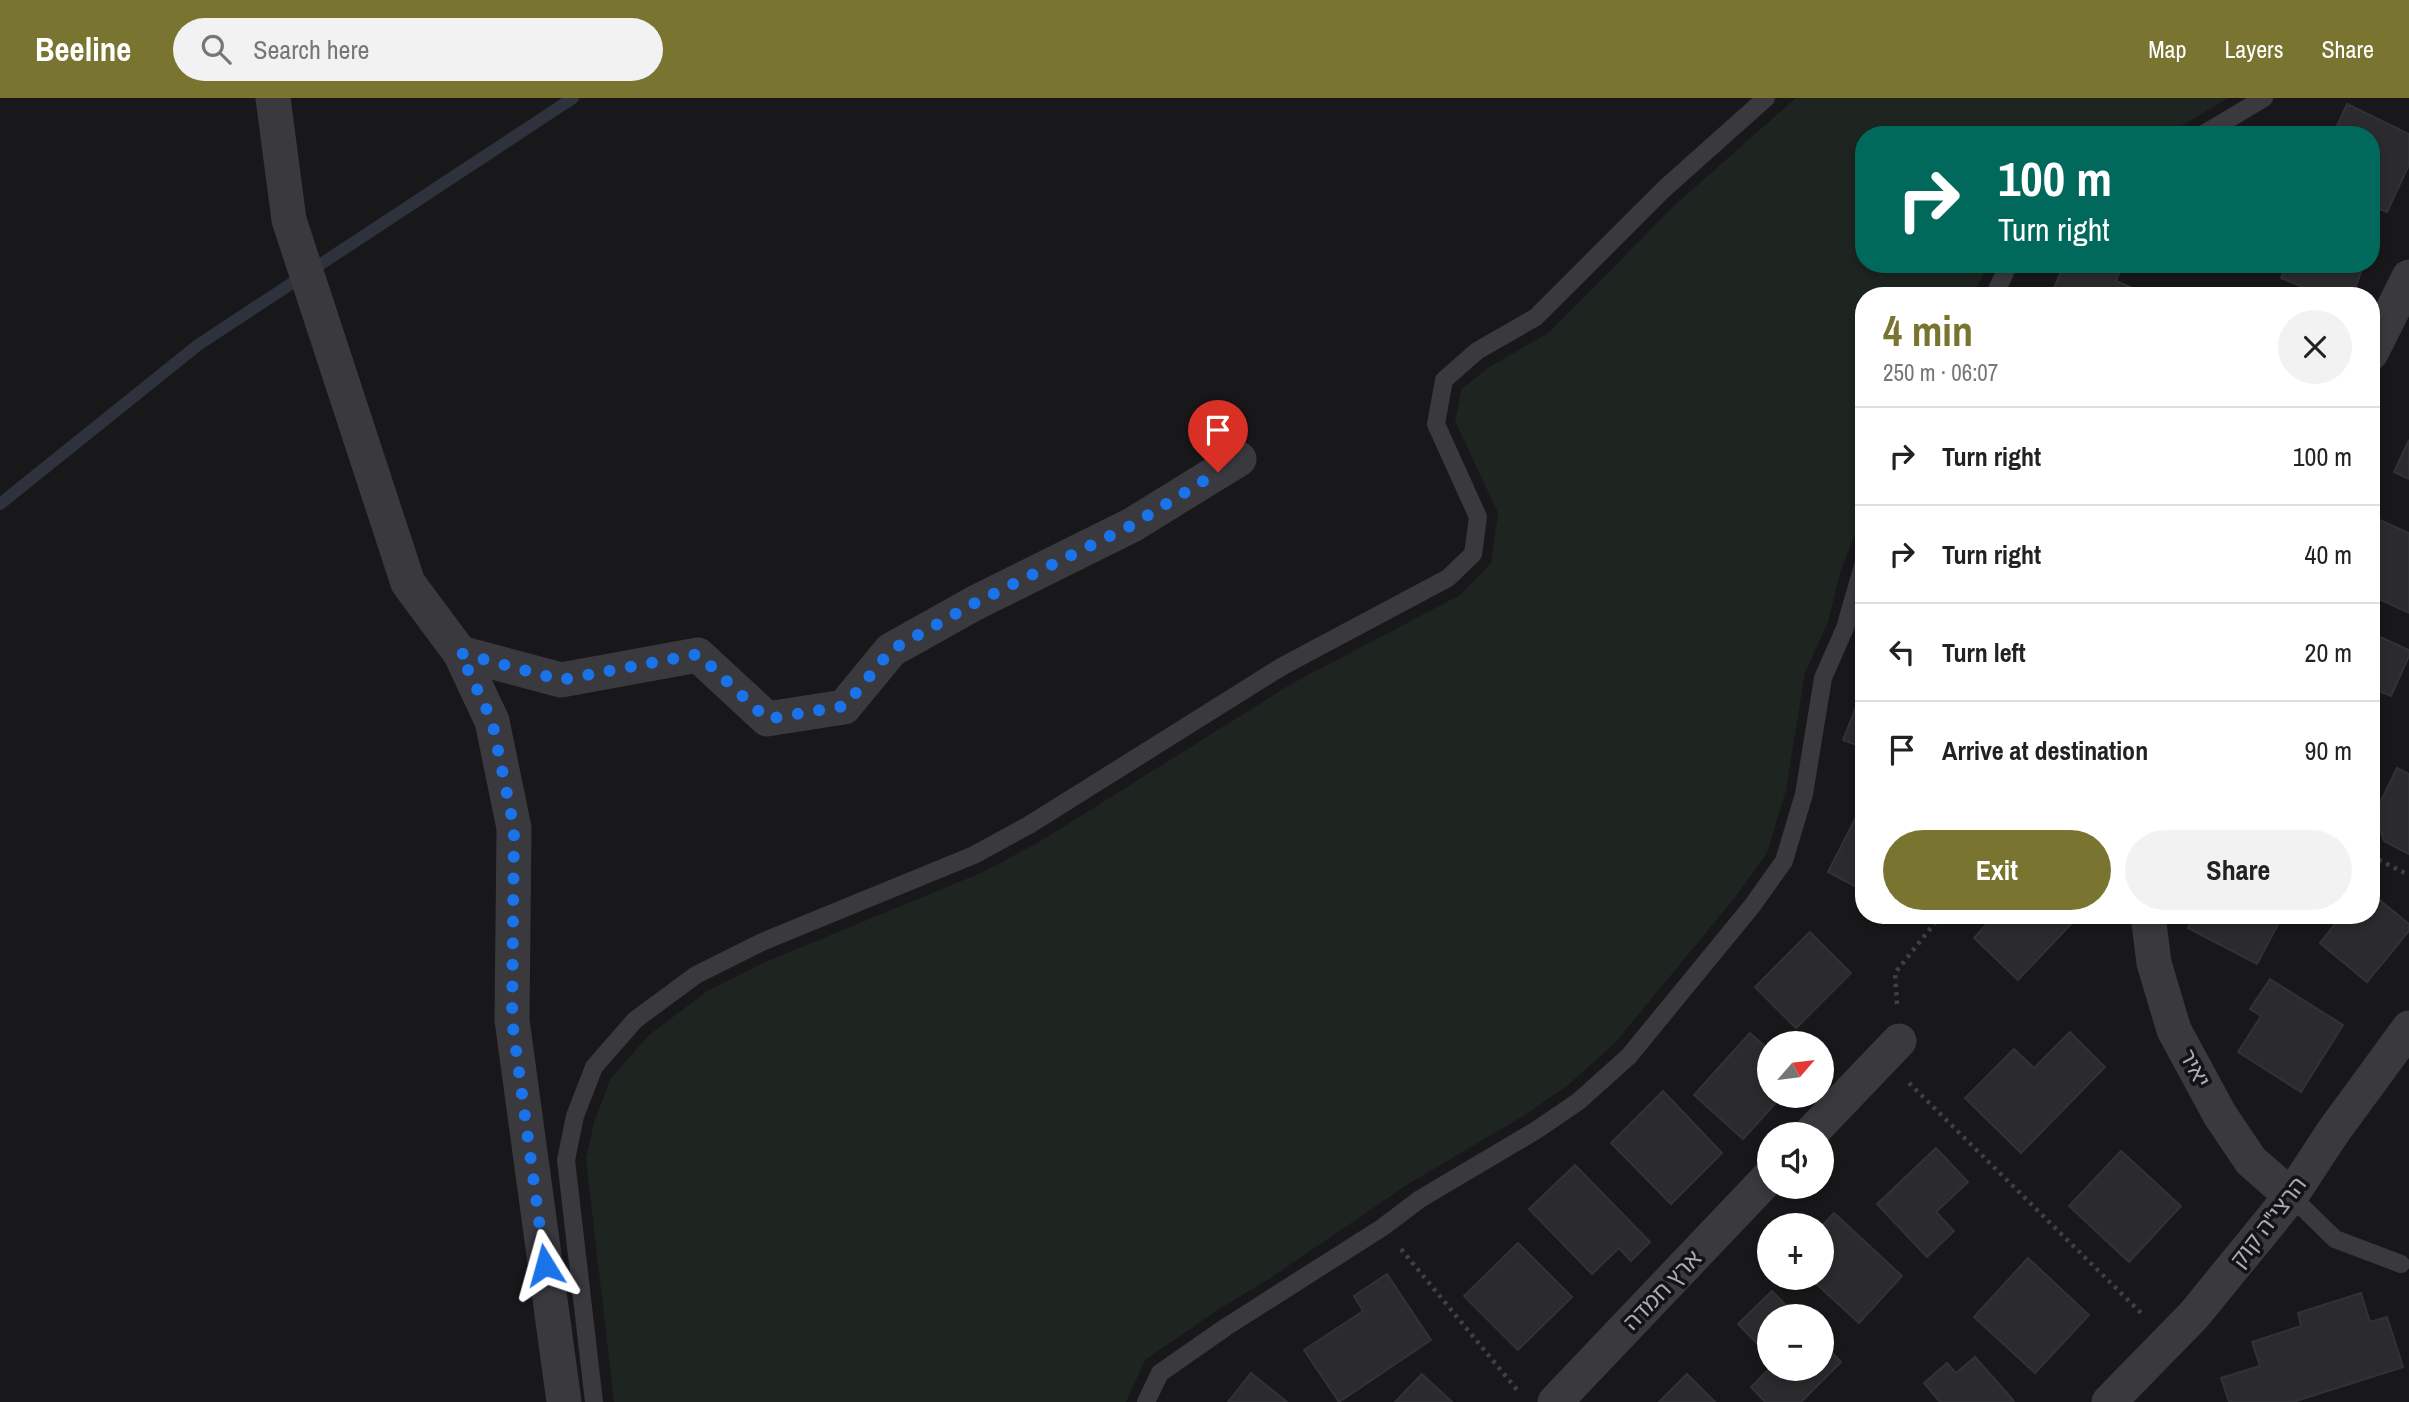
<!DOCTYPE html>
<html lang="en">
<head>
<meta charset="utf-8">
<style>
	:root { --surface:#fff; --page:#f2f2f2; --text:#222; --muted:#767676; --line:#e0e0e0; --accent:#797531 }
	body { margin:0; font-family:"Archivo Narrow","Noto Sans Hebrew",sans-serif; background:var(--page); color:var(--text); height:100vh; display:flex; flex-direction:column; font-size:26px; white-space:nowrap }
	* { box-sizing:border-box; margin:0 }
	p { font-size:23px; color:var(--muted) }
	.icon { flex:none; width:38px; height:38px; fill:none; stroke:currentColor; stroke-width:2; stroke-linecap:round; stroke-linejoin:round }
	.map { position:relative; flex:1; overflow:hidden }
	.sheet { position:absolute; left:1855px; top:189px; width:525px; height:637px; display:flex; flex-direction:column; background:var(--surface); border-radius:28px; box-shadow:0 4px 10px #0003 }
	.sheet>* { flex:none }
	.banner { position:absolute; left:1855px; top:28px; width:525px; height:147px; border-radius:28px; box-shadow:0 4px 10px #0003; background:#00695c; color:#fff; overflow:hidden }
	.needle { width:46px; rotate:62deg }
	.controls { position:absolute; left:1757px; top:933px; display:grid; gap:14px }
	.controls a { display:grid; place-items:center; width:77px; height:77px; border-radius:50%; background:var(--surface); box-shadow:0 4px 10px #0003; font-size:35px }
	.pin { position:absolute; display:grid; place-items:center; width:60px; height:60px; color:#fff; margin:-72px -30px; border-radius:50% 50% 50% 0; rotate:-45deg; box-shadow:0 0 7px #0007 }
	.pin .icon { rotate:45deg }
	.me { position:absolute; width:77px; margin:-38px; rotate:352deg; stroke-linejoin:round; filter:drop-shadow(0 0 5px #0008) }
	.turn { display:flex; align-items:center; gap:24px; height:147px; padding:0 28px; font-size:32px }
	.turn .icon { width:91px; height:91px; stroke-width:2.5 }
	.turn b { display:block; font-size:49px; line-height:60px }
	.round { display:grid; place-items:center; flex:none; width:74px; height:74px; border-radius:37px; background:var(--page) }
	.headline { display:flex; align-items:center; justify-content:space-between; height:119px; padding:0 28px }
	h1 { font-size:42px; font-weight:700; line-height:52px; color:var(--accent) }
	.primary-button { display:flex; gap:14px; margin-top:auto; padding:14px 28px }
	.primary-button a { flex:1; height:80px; border-radius:42px; background:var(--accent); color:#fff; font-size:28px; font-weight:700; line-height:80px; text-align:center }
	.primary-button a+a { background:var(--page); color:var(--text) }
	ul { padding:0; list-style:none }
	li { display:flex; align-items:center; gap:21px; height:98px; padding:0 28px; border-top:2px solid var(--line) }
	li div { flex:1 }
	li b { display:block; font-size:26px }
	li em { font-style:normal }
	header { display:flex; align-items:center; gap:42px; box-sizing:border-box; height:98px; padding:0 35px; background:var(--accent); color:#fff }
	header strong { font-size:33px }
	nav { display:flex; gap:38px; margin-inline-start:auto; font-size:24px }
	.search { width:490px; height:63px; background:var(--page); display:flex; align-items:center; gap:18px; box-sizing:border-box; padding:0 24px; border-radius:38px; color:var(--muted); font-size:26px }
	.map>svg:first-child { display:block }
</style>
</head>
<body>
<header>
<strong>Beeline</strong>
<div class="search"><svg class="icon" aria-label="search" viewBox="0 0 24 24"><circle cx="10" cy="10" r="6"/><path d="M15 15l6 6"/></svg>Search here</div>
<nav><a>Map</a><a>Layers</a><a>Share</a></nav>
</header>
<div class="map">
<svg width="2409" height="1304" viewBox="0 0 2409 1304">
	<rect width="100%" height="100%" fill="#181719"/>
	<!-- green -->
	<polygon fill="#1e2420" points="1796,0 2228,0 2181,28 2158,37 1864,37 1864,166 1988,166 1973,198 1864,198 1864,414 1840,475 1828,524 1805,575 1786,692 1767,755 1737,797 1615,945 1567,988 1525,1017 1410,1085 1269,1181 1216,1213 1145,1262 1126,1304 614,1304 586,1062 594,1024 611,980 649,937 706,894 770,862 983,774 1039,744 1291,586 1460,497 1491,465 1498,415 1455,323 1461,292 1488,270 1548,235 1677,105"/>
	<g fill="none" stroke-linecap="round" stroke-linejoin="round">
		<!-- stream -->
		<polyline stroke="#2e323c" stroke-width="12" points="0,406 198,247 573,0"/>
	</g>
	<!-- building -->
	<g fill="#2b2a2d" stroke="#323235" stroke-width="2">
		<polygon points="2347,6 2409,36 2409,67 2387,114 2371,107 2371,37 2333,37"/>
		<polygon points="2064,166 2120,166 2122,167 2116,183 2151,198 2051,198"/>
		<polygon points="2287,166 2364,166 2352,198 2325,198 2281,180"/>
		<polygon points="2409,342 2409,381 2394,374"/>
		<polygon points="2371,418 2409,435 2409,515 2371,497"/>
		<polygon points="2371,535 2409,552 2409,558 2391,598 2371,590"/>
		<polygon points="1864,589 1864,650 1843,642"/>
		<polygon points="2397,670 2409,676 2409,756 2384,743 2375,715"/>
		<polygon points="1857,717 1864,720 1864,793 1828,774"/>
		<polygon points="2371,795 2409,826 2409,833 2367,884 2320,845 2342,817 2371,817"/>
		<polygon points="1995,817 2064,817 2072,825 2018,882 1974,840"/>
		<polygon points="2195,817 2283,817 2257,866 2188,830"/>
		<polygon points="1810,834 1851,875 1796,930 1755,889"/>
		<polygon points="2270,881 2343,927 2301,994 2238,954 2261,918 2250,911"/>
		<polygon points="2070,934 2105,969 2021,1055 1965,1000 2014,951 2034,970"/>
		<polygon points="1750,935 1769,952 1769,998 1782,998 1743,1041 1694,997"/>
		<polygon points="1663,993 1722,1055 1671,1106 1611,1045"/>
		<polygon points="1936,1050 1968,1084 1936,1114 1954,1133 1927,1159 1877,1106"/>
		<polygon points="2121,1053 2181,1108 2129,1164 2069,1108"/>
		<polygon points="1575,1067 1650,1144 1631,1163 1619,1150 1592,1176 1529,1111"/>
		<polygon points="1834,1115 1902,1178 1859,1225 1810,1180 1822,1180 1822,1128"/>
		<polygon points="1518,1145 1572,1199 1518,1252 1464,1198"/>
		<polygon points="2028,1160 2089,1217 2035,1275 1974,1219"/>
		<polygon points="1387,1176 1431,1242 1339,1304 1304,1252 1363,1213 1354,1198"/>
		<polygon points="1772,1193 1796,1218 1769,1218 1769,1258 1738,1226"/>
		<polygon points="2361,1195 2370,1224 2387,1219 2403,1269 2293,1304 2229,1304 2221,1280 2260,1268 2252,1244 2301,1228 2298,1215"/>
		<polygon points="1822,1244 1841,1264 1801,1304 1765,1304 1751,1289 1770,1270 1822,1270"/>
		<polygon points="1975,1259 2014,1303 2013,1304 1940,1304 1924,1285 1947,1265 1956,1275"/>
		<polygon points="1251,1275 1287,1304 1228,1304"/>
		<polygon points="1422,1276 1452,1304 1395,1304"/>
		<polygon points="1687,1276 1715,1304 1659,1304"/>
	</g>
	<g fill="none" stroke-linecap="round" stroke-linejoin="round">
		<!-- path -->
		<g stroke="#3f3f45" stroke-width="4.5" stroke-dasharray="3.5 5" stroke-linecap="butt">
			<polyline points="2371,758 2409,777"/>
			<polyline points="1897,906 1895,875 1941,817"/>
			<polyline points="1909,985 2141,1215"/>
			<polyline points="1401,1151 1518,1293"/>
		</g>
		<!-- service -->
		<g stroke="#39393e" stroke-width="18">
			<polyline points="2202,37 2264,0"/>
			<polyline points="1994,198 2009,166"/>
			<polyline points="2291,1098 2335,1141 2401,1166"/>
			<polyline points="594,1304 566,1062 575,1018 594,969 635,922 696,877 762,844 974,757 1029,727 1281,569 1448,480 1473,456 1478,419 1436,326 1444,282 1477,253 1536,219 1664,91 1766,0"/>
			<polyline points="1146,1304 1160,1275 1226,1229 1383,1129 1420,1101 1535,1033 1579,1003 1629,958 1752,808 1784,763 1804,696 1823,580 1845,530 1864,464"/>
		</g>
		<!-- minor -->
		<g stroke="#39393e" stroke-width="35">
			<polyline points="273,0 289,122 408,485 460,555 492,623 514,730 512,922 564,1304"/>
			<polyline points="2371,255 2409,179"/>
			<polyline points="460,555 561,582 698,557 767,621 844,609 891,552 975,505 1132,427 1239,361"/>
			<polyline points="2148,817 2154,865 2174,932 2220,1017 2251,1063 2291,1098"/>
			<polyline points="1810,1036 1899,943"/>
			<polyline points="1555,1304 1769,1079"/>
			<polyline points="2109,1304 2194,1217 2291,1098 2333,1034 2409,930"/>
		</g>
	</g>
	<g fill="none" stroke-linecap="round" stroke-linejoin="round">
		<!-- route -->
		<polyline stroke="#1a73e8" stroke-width="12" stroke-dasharray="0 21.6" points="545,1167 512,922 514,730 492,623 460,555 561,582 698,556 767,621 845,608 891,552 975,505 1132,427 1218,374"/>
	</g>
	<g text-anchor="middle" stroke-width="7" stroke-linejoin="round" paint-order="stroke">
		<!-- street labels -->
		<g font-size="23" fill="#ababb8" stroke="#131214">
			<text transform="translate(2195 970) rotate(62)" y="8">יאיר</text>
			<text transform="translate(2268 1124) rotate(-52)" y="8">הרצי"ה קוק</text>
			<text transform="translate(1662 1192) rotate(-46)" y="8">ארץ חמדה</text>
		</g>
	</g>
</svg>
<div class="controls">
<a><svg class="needle" viewBox="-14 -14 28 28"><path d="M0-13l5 13h-10z" fill="#e53935"/><path d="M0 13l5-13h-10z" fill="#767676"/></svg></a>
<a><svg class="icon" aria-label="sound" viewBox="0 0 24 24"><path d="M4 9h4l5-4v14l-5-4H4zM17 9q2 3 0 6"/></svg></a>
<a>+</a>
<a>−</a>
</div>
<div class="pin" style="left:1218px;top:374px;background:#d93025"><svg class="icon" aria-label="arrive" viewBox="0 0 24 24"><path d="M6 21V4h12l-3 4 3 4H6"/></svg></div>
<svg class="me" style="left:545px;top:1167px" viewBox="-20 -20 40 40"><path d="M0-17L14 15 0 8-14 15z" fill="#1a73e8" stroke="#fff" stroke-width="4"/></svg>
<div class="banner">
<div class="turn"><svg class="icon" aria-label="right" viewBox="0 0 24 24"><path d="M7 20v-9h11M14 6l5 5-5 5"/></svg><div><b>100 m</b>Turn right</div></div>
</div>
<section class="sheet">
<div class="headline"><div><h1>4 min</h1><p>250 m · 06:07</p></div><a class="round"><svg class="icon" aria-label="close" viewBox="0 0 24 24"><path d="M6 6l12 12M18 6L6 18"/></svg></a></div>
<ul>
<li><svg class="icon" aria-label="right" viewBox="0 0 24 24"><path d="M7 20v-9h11M14 6l5 5-5 5"/></svg><div><b>Turn right</b></div><em>100 m</em></li>
<li><svg class="icon" aria-label="right" viewBox="0 0 24 24"><path d="M7 20v-9h11M14 6l5 5-5 5"/></svg><div><b>Turn right</b></div><em>40 m</em></li>
<li><svg class="icon" aria-label="left" viewBox="0 0 24 24"><path d="M17 20v-9H6M10 6l-5 5 5 5"/></svg><div><b>Turn left</b></div><em>20 m</em></li>
<li><svg class="icon" aria-label="arrive" viewBox="0 0 24 24"><path d="M6 21V4h12l-3 4 3 4H6"/></svg><div><b>Arrive at destination</b></div><em>90 m</em></li>
</ul>
<div class="primary-button"><a>Exit</a><a>Share</a></div>
</section>
</div>
</body>
</html>
